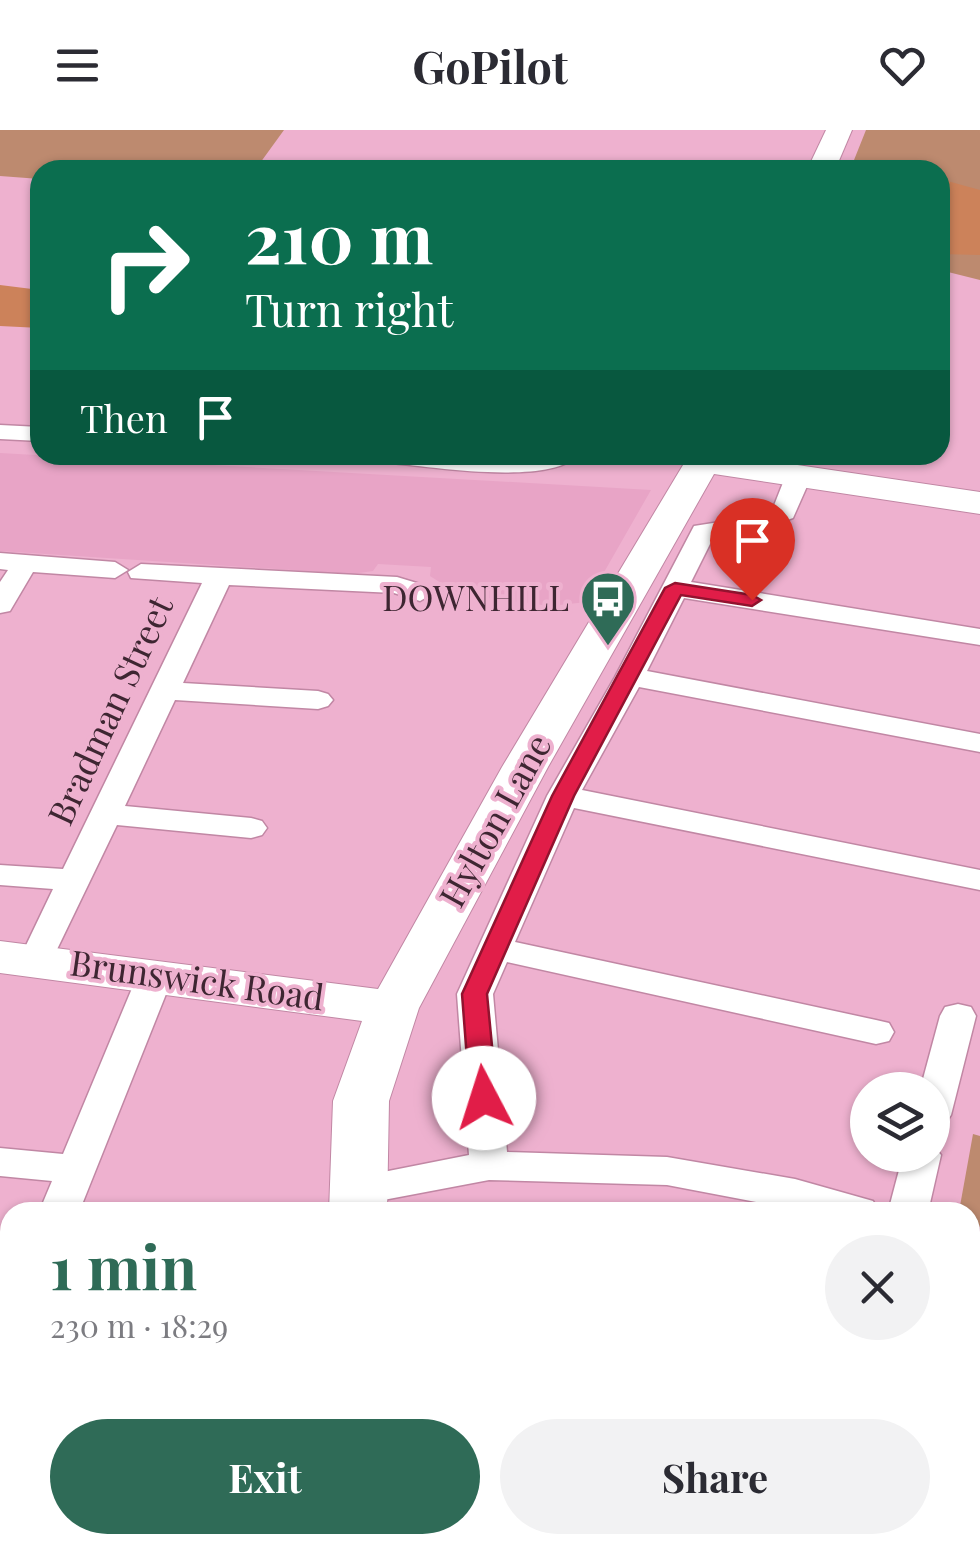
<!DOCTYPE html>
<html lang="en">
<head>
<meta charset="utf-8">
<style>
	:root { --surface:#fff; --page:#f2f2f3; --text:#2b2b33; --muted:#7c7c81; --accent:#2f6b57 }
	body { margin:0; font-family:"Playfair Display",serif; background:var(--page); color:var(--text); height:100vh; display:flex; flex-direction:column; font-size:38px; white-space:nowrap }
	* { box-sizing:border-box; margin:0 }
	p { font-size:32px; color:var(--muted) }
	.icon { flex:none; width:55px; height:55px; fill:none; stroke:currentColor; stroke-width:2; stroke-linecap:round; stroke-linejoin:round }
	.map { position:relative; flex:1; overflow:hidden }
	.sheet { position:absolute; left:0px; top:1072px; width:980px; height:352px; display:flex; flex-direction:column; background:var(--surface); border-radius:30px 30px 0 0; box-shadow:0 2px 8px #0004 }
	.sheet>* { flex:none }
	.banner { position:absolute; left:30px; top:30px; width:920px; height:305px; border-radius:30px; box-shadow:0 2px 8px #0004; background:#0b6e4f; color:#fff; overflow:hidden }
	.controls { position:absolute; left:850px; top:942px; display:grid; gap:20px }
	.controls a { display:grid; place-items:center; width:100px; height:100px; border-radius:50%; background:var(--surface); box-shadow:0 2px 8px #0004; font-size:50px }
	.pin { position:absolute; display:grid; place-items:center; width:85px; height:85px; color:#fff; margin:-102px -42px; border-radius:50% 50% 50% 0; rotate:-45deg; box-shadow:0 0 10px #0007 }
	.pin .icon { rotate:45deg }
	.me { position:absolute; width:110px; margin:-55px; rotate:355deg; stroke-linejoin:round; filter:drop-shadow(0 0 8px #0008) }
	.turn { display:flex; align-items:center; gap:35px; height:210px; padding:0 50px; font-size:45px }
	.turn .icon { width:130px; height:130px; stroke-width:2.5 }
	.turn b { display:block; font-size:70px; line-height:85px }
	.then { display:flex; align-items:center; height:95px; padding:0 50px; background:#0003; gap:20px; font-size:38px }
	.round { display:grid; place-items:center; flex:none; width:105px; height:105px; border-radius:52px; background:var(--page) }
	.head { display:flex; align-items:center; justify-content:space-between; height:170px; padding:0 50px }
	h1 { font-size:60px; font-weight:700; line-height:75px; color:var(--accent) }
	.primary-button { display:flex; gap:20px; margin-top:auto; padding:20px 50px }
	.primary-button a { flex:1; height:115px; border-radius:60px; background:var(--accent); color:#fff; font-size:40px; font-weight:700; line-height:115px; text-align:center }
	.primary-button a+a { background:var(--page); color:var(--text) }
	header { display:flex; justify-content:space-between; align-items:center; height:130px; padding:0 50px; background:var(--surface); font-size:45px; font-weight:700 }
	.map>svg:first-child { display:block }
</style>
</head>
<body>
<header><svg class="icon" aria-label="menu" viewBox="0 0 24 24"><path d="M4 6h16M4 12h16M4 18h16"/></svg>GoPilot<svg class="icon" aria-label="heart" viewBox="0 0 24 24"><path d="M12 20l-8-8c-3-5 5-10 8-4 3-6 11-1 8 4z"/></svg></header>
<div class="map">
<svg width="980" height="1424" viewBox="0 0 980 1424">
	<rect width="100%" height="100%" fill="#eeb1cf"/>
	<!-- built -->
	<polygon fill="#e8a4c6" points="0,323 651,360 587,472 550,476 441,462 441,453 430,446 431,437 378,434 373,441 352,444 0,421"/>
	<!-- green -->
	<g fill="#bd8a6f">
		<polygon points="0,0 284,0 255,40 40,40 40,49 0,46"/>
		<polygon points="866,0 980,0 980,150 940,140 940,40 850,40"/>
		<polygon points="973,1004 980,1006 980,1097 970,1093 970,1082 963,1082 960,1076"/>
	</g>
	<!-- forest -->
	<g fill="#cc825a">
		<polygon points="940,49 980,60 980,125 940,124"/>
		<polygon points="0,155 40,160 40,198 0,196"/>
	</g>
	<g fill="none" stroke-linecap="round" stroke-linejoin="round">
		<!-- street casing -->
		<g stroke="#c187a4" stroke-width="3">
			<g id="street">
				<polygon points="0,295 40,297 40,311 0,309"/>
				<path d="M371,325H578C549,357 425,336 383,332Z"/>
				<polygon points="799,337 812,345 793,388 750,403 713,408 691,452 980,499 980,515 684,468 647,541 980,604 980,622 639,557 582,660 980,740 980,760 574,678 515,812 876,890 889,893 894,902 889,911 876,914 507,832 493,864 507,1022 667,1027 795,1049 873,1071 879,1082 809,1082 667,1055 489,1050 357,1075 343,1070 337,1060 343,1050 469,1025 457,864 547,666 615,547 694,396 745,388 773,378 786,345"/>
				<polygon points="0,423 115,432 128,440 115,448 33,442 10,481 0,483 0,452 8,440 0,439"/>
				<polygon points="141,434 397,447 430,457 434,463 420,471 394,463 229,455 183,553 318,561 328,564 333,570 328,576 318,579 175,570 125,676 251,688 262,691 267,698 262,705 251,708 117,695 48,838 36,841 24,838 19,830 53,759 0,755 0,735 63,739 202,453 131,448 128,442"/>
				<polygon points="156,833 168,836 174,844 79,1082 39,1082 52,1051 0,1046 0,1018 63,1024 138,844 144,836"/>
				<polygon points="958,874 971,877 976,886 951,985 945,994 932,998 932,960 920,960 940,886 945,877"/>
				<polygon points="932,1014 941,1025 928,1082 888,1082 903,1025 932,1025"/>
				<polygon points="970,1103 980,1106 980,1137 970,1134"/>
				<polygon points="10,1203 10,1262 0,1265 0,1206"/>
				<polygon points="0,1290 10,1292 10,1330 0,1326"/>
				<polygon points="0,1389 10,1391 10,1415 31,1415 27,1424 0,1424"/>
				<polygon points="715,1415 775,1415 780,1424 719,1424"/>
			</g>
		</g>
		<!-- secondary casing -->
		<g stroke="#c187a4" stroke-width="2">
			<g id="secondary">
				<polygon points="826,0 852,0 835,40 807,40"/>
				<polygon points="689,325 730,325 980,362 980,384 714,344 548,637 419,878 389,971 387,1082 329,1082 333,971 362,891 0,843 0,811 378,859 502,637"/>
				<polygon points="331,1415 399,1415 400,1424 332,1424"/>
			</g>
		</g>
		<!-- street -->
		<use href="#street" fill="#fff" fill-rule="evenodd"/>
		<!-- secondary -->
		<use href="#secondary" fill="#fff" fill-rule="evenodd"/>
	</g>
	<!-- route -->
	<polygon fill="#e11d48" stroke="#92132f" stroke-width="2.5" points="675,453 752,465 761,470 752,476 681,465 574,666 487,864 497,968 493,974 474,974 470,968 462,864 552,666 665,458"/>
	<!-- icons -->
	<defs>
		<g id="bus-pin" transform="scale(2.875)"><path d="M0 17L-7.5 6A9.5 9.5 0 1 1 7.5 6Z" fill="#2f6b57" stroke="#eeb1cf"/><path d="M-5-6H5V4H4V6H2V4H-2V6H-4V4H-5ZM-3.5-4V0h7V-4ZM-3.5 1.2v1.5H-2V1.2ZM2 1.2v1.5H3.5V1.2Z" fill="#fff"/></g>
	</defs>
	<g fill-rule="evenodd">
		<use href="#bus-pin" x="608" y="469"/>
	</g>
	<g text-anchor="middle" stroke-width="8" stroke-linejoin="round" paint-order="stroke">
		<!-- poi labels -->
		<g font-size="35" fill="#3e2632" stroke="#eeb1cf" text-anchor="end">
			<text x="569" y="481">DOWNHILL</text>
		</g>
		<!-- street labels -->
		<g font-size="35" fill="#3e2632" stroke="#eeb1cf">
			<text transform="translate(111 581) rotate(-65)" y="12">Bradman Street</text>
			<text transform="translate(496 691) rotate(-61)" y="12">Hylton Lane</text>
			<text transform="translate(197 851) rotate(8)" y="12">Brunswick Road</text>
		</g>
	</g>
</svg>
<div class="controls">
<a><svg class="icon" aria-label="layers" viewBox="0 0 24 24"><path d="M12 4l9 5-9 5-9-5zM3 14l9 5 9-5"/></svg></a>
</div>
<div class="pin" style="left:752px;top:470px;background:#d93025"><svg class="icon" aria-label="arrive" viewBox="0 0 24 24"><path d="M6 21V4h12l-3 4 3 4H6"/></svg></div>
<svg class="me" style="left:484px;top:968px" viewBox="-20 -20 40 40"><circle r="19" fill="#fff"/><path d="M0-13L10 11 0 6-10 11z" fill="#e11d48"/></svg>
<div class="banner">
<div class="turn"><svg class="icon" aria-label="right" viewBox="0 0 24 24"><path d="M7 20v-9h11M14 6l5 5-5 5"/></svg><div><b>210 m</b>Turn right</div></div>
<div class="then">Then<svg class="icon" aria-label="arrive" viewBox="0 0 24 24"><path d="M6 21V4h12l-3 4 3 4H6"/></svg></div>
</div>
<section class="sheet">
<div class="head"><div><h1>1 min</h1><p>230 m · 18:29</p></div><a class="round"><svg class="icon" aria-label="close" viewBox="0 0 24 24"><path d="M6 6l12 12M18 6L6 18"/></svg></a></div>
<div class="primary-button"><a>Exit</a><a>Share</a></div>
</section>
</div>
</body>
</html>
